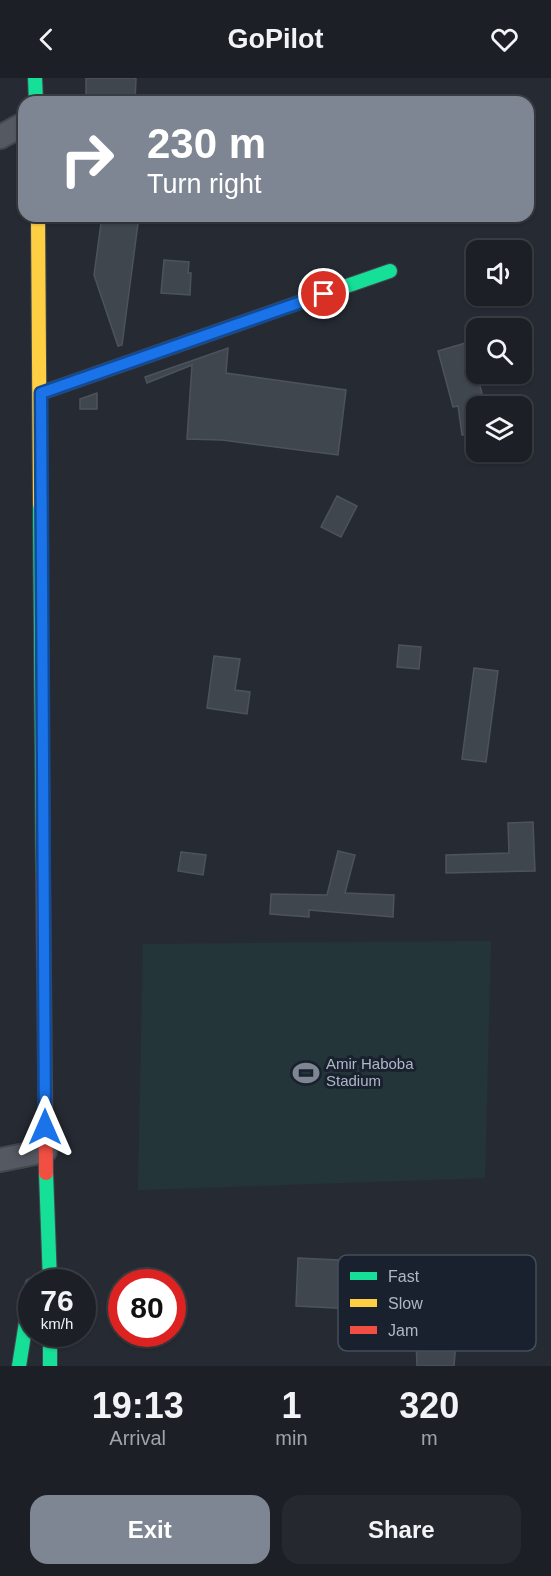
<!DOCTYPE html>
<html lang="en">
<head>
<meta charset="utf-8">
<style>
	:root { --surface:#1c2026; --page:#25282e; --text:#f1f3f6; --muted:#a0a3a7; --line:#3a3e43; --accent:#7e8693 }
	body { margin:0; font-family:Arial,sans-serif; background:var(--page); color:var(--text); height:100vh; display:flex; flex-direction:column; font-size:22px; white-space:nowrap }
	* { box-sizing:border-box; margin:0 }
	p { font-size:20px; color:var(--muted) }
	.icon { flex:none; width:33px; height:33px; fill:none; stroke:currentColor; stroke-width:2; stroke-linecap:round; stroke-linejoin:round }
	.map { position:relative; height:1288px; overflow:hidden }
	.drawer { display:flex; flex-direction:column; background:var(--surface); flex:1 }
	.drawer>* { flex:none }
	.guide { position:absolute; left:18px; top:18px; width:516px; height:126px; border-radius:18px; box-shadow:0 2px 4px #0004,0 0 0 2px var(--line); background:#7e8693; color:#fff; overflow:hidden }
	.fabs { position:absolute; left:466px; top:162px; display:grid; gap:12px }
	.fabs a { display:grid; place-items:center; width:66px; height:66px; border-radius:12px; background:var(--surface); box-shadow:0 2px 4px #0004,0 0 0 2px var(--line); font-size:30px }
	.speed { position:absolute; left:18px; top:1191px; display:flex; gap:12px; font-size:30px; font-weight:700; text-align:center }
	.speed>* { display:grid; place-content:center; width:78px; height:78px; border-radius:50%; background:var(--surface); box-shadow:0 2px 4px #0004,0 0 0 2px var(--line); line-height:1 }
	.speed small { font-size:15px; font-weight:400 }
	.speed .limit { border:9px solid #d22; background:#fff; color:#111 }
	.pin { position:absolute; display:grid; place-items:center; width:51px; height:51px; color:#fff; margin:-26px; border:3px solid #fff; border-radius:50%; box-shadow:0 2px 6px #0007 }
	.me { position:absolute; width:66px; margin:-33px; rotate:0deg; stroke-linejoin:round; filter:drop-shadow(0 0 4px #0008) }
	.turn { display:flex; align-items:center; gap:21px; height:126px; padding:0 30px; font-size:27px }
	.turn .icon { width:78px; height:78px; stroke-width:2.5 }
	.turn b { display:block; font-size:42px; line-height:51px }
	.eta { display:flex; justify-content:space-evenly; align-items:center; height:102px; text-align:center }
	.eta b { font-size:36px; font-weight:800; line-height:42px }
	.cta { display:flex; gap:12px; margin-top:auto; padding:12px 30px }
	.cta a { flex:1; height:69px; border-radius:18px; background:var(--accent); color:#fff; font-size:24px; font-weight:800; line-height:69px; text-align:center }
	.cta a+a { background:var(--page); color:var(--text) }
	header { display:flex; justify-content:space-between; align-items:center; height:78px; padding:0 30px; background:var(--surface); font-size:27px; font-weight:800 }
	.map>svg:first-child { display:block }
</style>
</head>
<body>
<header><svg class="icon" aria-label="back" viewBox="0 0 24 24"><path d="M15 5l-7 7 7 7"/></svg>GoPilot<svg class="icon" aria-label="heart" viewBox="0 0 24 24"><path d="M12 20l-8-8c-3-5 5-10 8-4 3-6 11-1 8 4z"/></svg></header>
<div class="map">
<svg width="551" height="1288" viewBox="0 0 551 1288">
	<rect width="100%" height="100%" fill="#262b33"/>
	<!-- green -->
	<polygon fill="#233539" points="491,863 485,1100 138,1112 143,866"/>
	<!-- building -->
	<g fill="#40464e" stroke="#4d535c" stroke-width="1.5">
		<polygon points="86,0 136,0 135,24 93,24 92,18 86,17"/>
		<polygon points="102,138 139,138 122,267 118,268 94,197"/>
		<polygon points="164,182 189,184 188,195 191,195 190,217 161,215"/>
		<polygon points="469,264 485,328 477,328 477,355 462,357 458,328 453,329 438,273"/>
		<polygon points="228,270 226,295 346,312 338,377 222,362 187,361 192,287 147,305 145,299"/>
		<polygon points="97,315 97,331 80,331 80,321"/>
		<polygon points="337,418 357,428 341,459 321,449"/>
		<polygon points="399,567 421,569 419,591 397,589"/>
		<polygon points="214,578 240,581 235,612 250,614 247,636 207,630"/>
		<polygon points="474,590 498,593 486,684 462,681"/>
		<polygon points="533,744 535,793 446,795 446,777 509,775 508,745"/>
		<polygon points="338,773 355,777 345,815 394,817 393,839 309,832 309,839 270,836 271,816 327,817"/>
		<polygon points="181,774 206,777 203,797 178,793"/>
		<polygon points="298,1180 440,1187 437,1250 457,1252 454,1288 417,1288 415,1234 296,1228"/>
	</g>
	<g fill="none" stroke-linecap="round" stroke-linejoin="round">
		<!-- street casing -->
		<g stroke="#434850" stroke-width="26">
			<g id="street">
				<polyline points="0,59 24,46"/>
				<polyline points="0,1082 45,1073"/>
			</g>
		</g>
		<!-- fast casing -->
		<g stroke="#434850" stroke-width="16">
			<g id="fast">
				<polyline points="35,0 36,24"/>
				<polyline points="315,219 390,193"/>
				<polyline points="40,426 43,796"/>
				<polyline points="46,1095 50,1204"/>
				<polyline points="50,1256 50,1288"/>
				<polyline points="19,1288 32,1207"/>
			</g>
		</g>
		<!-- slow casing -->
		<g stroke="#434850" stroke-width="16">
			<polyline id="slow" points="38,138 40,426"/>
		</g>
		<!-- jam casing -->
		<g stroke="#434850" stroke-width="16">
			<g id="jam">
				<polyline points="41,315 315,219"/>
				<polyline points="43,796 46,1095"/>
			</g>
		</g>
		<!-- street -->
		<use href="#street" stroke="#555962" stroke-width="22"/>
		<!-- fast -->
		<use href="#fast" stroke="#16e098" stroke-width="14"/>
		<!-- slow -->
		<use href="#slow" stroke="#ffcf43" stroke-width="14"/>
		<!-- jam -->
		<use href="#jam" stroke="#f24e42" stroke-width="14"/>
	</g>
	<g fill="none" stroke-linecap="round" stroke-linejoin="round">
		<!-- route casing -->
		<g stroke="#114b97" stroke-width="15">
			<polyline id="route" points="45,1049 41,315 324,216"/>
		</g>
		<!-- route -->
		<use href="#route" stroke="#1a73e8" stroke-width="10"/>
	</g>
	<!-- icons -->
	<defs>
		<g id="stadium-bare" transform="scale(2.07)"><path d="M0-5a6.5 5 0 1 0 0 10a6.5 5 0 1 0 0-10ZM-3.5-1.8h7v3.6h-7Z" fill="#7e8693" stroke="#19212e" stroke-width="2.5" paint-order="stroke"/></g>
	</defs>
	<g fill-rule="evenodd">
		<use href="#stadium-bare" x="306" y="995"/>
	</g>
	<g text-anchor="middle" stroke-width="6" stroke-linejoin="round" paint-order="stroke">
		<!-- poi labels -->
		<g font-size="15" fill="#aeb7c6" stroke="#19212e" text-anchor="start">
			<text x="326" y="991">Amir Haboba<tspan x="326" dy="17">Stadium</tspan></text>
		</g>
	</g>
	<!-- legend -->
	<rect x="338" y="1177" width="198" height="96" rx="9" fill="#19212e" stroke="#464e5c" stroke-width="1.5"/>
	<rect x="350" y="1194" width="27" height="8" fill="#16e098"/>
	<rect x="350" y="1221" width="27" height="8" fill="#ffcf43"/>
	<rect x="350" y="1248" width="27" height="8" fill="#f24e42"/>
	<g font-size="16" fill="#aeb7c6">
		<text x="388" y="1204">Fast</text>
		<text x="388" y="1231">Slow</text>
		<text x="388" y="1258">Jam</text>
	</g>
</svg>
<div class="fabs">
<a><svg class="icon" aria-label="sound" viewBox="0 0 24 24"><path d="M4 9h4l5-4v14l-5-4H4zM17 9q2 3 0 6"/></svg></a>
<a><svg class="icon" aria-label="search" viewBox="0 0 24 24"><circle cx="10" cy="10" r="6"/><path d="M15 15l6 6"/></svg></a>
<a><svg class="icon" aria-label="layers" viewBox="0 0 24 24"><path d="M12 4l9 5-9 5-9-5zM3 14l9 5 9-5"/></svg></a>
</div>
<div class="speed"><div>76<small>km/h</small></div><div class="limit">80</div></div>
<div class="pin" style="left:324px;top:216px;background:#d93025"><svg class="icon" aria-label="arrive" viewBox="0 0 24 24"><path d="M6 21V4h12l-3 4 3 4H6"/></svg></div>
<svg class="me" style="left:45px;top:1049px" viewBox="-20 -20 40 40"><path d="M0-17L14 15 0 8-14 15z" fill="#1a73e8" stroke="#fff" stroke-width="4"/></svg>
<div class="guide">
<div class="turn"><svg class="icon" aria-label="right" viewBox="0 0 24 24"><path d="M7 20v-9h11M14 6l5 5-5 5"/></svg><div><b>230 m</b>Turn right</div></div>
</div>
</div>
<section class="drawer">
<div class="eta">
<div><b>19:13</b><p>Arrival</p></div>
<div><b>1</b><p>min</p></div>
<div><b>320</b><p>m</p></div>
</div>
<div class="cta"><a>Exit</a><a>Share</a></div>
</section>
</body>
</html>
